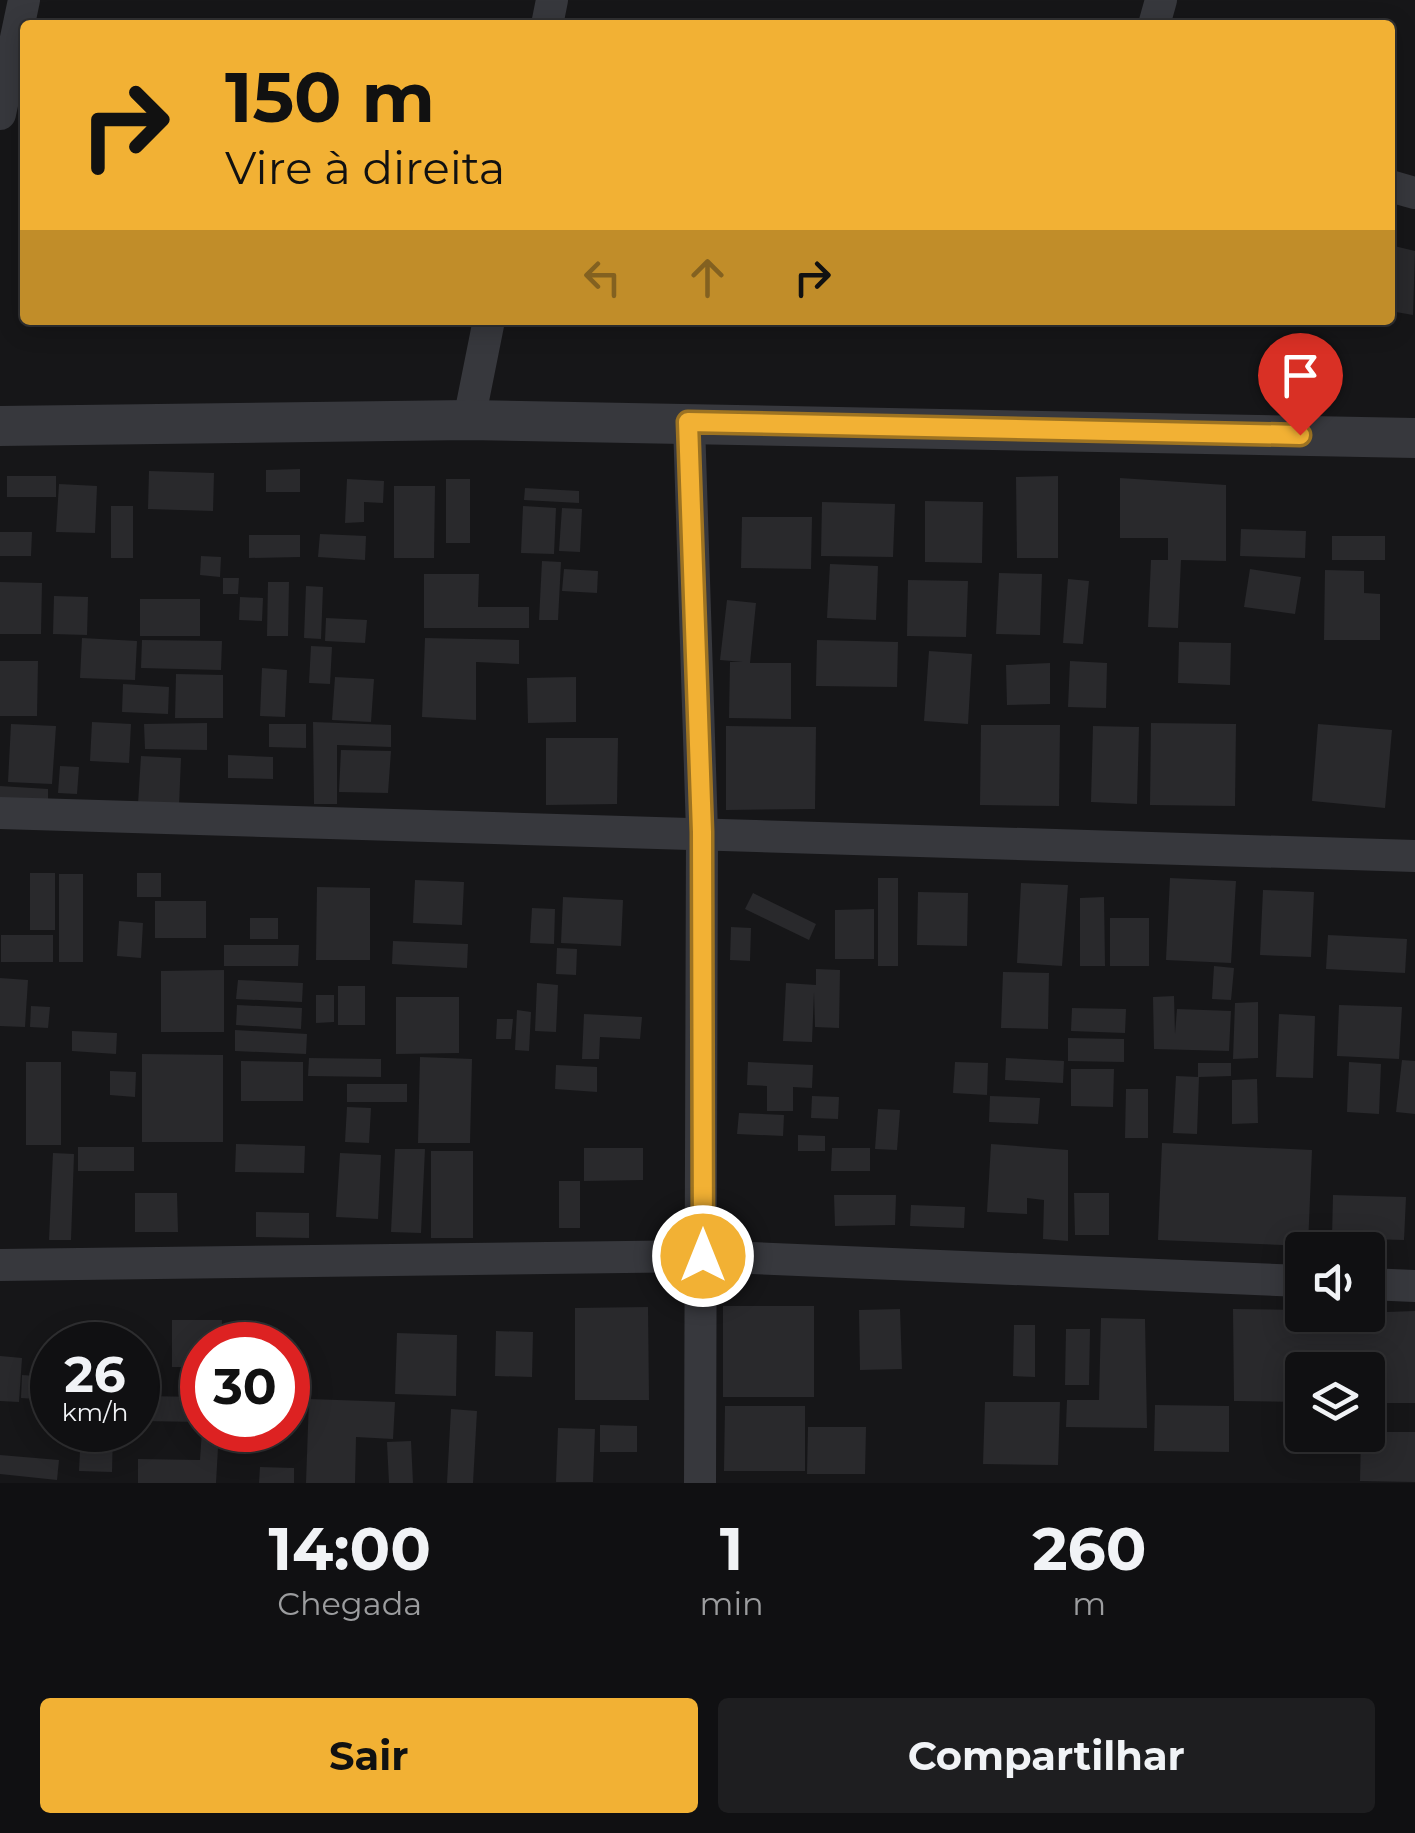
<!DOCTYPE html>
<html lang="pt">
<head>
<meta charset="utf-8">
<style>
	:root { --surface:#101012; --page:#1e1e20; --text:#f1f3f6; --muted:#9c9d9f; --line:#303032; --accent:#f2b134 }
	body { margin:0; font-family:Montserrat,sans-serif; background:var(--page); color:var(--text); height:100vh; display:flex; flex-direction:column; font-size:38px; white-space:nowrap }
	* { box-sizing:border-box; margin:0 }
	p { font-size:32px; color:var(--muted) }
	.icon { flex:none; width:55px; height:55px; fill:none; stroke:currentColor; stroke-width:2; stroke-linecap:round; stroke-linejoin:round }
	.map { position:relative; height:1483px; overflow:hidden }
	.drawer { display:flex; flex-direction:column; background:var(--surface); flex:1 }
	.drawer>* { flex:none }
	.banner { position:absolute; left:20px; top:20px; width:1375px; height:305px; border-radius:10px; box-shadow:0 5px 25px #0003,0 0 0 2px var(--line); background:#f2b134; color:#111; overflow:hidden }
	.tools { position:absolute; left:1285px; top:1232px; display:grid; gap:20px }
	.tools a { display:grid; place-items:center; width:100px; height:100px; border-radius:10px; background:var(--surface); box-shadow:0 5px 25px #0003,0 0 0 2px var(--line); font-size:50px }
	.speed { position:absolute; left:30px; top:1322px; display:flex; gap:20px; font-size:50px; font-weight:700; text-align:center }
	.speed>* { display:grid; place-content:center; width:130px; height:130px; border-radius:50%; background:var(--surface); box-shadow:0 5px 25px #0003,0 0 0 2px var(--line); line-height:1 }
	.speed small { font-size:25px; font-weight:400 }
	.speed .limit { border:15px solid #d22; background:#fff; color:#111 }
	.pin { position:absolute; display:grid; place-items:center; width:85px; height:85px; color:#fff; margin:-102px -42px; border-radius:50% 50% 50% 0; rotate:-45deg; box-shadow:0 0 10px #0007 }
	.pin .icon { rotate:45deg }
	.me { position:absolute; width:110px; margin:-55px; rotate:0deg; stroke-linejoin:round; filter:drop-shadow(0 0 8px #0008) }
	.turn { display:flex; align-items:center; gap:35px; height:210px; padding:0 40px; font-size:45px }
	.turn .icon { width:130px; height:130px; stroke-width:2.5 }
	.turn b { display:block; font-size:70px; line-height:85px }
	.lanes { display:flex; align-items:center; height:95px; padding:0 40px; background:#0003; justify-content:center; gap:50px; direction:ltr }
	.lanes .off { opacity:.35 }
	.eta { display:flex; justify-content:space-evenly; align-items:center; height:170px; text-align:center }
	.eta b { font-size:60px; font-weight:700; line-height:70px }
	.cta { display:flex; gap:20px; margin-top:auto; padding:20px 40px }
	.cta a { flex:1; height:115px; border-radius:10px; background:var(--accent); color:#111; font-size:40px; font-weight:700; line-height:115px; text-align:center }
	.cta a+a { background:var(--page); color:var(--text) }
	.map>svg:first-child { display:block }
</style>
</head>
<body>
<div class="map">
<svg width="1415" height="1483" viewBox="0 0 1415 1483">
	<rect width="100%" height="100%" fill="#161618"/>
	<!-- building -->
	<g fill="#29292c">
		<polygon points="1390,245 1415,251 1413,315 1390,311"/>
		<polygon points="300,469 300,492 266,492 266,470"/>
		<polygon points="149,471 214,473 213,511 148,509"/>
		<rect x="7" y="476" width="49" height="21"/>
		<polygon points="1058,476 1058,558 1017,558 1016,477"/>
		<polygon points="1120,478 1226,485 1226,561 1181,560 1178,628 1148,627 1151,560 1168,560 1168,538 1120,538"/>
		<polygon points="347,479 384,481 383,503 364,502 364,522 345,523"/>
		<rect x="446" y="479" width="24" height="64"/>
		<polygon points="59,484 97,486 95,533 56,532"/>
		<polygon points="394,486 435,486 434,558 394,558"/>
		<polygon points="525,488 579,491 579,503 524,500"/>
		<polygon points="925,501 983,502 982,563 925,562"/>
		<polygon points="822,502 895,504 893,557 821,556"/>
		<rect x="111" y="506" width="22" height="52"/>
		<polygon points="523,506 556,508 554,554 521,553"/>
		<polygon points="562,508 582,509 580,552 559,551"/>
		<polygon points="742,517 812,517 811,569 741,568"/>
		<polygon points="1241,529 1306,531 1305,558 1240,556"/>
		<polygon points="0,532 32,532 31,556 0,556"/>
		<polygon points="320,534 366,536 365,560 318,557"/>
		<polygon points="249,535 300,535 300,557 249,558"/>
		<rect x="1332" y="536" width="53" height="24"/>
		<polygon points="201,556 221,557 220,577 200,575"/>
		<polygon points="542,561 561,562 558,620 539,620"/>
		<polygon points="830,564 878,566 876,620 827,618"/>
		<polygon points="564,569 598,571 597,593 562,591"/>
		<polygon points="1250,569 1301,577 1295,614 1244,607"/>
		<polygon points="1325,570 1364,571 1364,593 1380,594 1380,640 1324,640"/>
		<polygon points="999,573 1042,574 1040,635 996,634"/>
		<polygon points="424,574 479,574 478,607 529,607 529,628 424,628"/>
		<polygon points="223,578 239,578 238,594 223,594"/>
		<polygon points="1068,579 1089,581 1083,644 1063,643"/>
		<polygon points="908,580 968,581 966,637 907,636"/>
		<polygon points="0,582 42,583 41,634 0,634"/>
		<polygon points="268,582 289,582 288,636 267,636"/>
		<polygon points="306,586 323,587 321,639 304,638"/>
		<polygon points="54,596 88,597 87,635 53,634"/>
		<polygon points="240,597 263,598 262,621 239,620"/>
		<rect x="140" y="599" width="60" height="37"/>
		<polygon points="727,600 756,603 750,663 791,663 791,719 729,718 730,662 743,662 720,660"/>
		<polygon points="326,618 367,620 365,643 325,641"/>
		<polygon points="82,638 137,641 135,680 80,678"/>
		<polygon points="425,638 519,640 519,664 476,662 476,720 422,717"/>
		<polygon points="142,640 222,641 221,670 141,668"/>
		<polygon points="817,640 898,642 897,687 816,686"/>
		<polygon points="1179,642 1231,643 1230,685 1178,683"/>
		<polygon points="311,646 332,647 330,684 309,683"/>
		<polygon points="929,651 972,654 968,724 924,721"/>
		<polygon points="0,661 38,661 37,716 0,716"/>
		<polygon points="1070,661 1107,663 1106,708 1068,707"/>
		<polygon points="1050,663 1050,704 1007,705 1006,665"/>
		<polygon points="262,668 287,670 285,717 260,716"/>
		<polygon points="176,674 223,675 223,718 175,718"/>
		<polygon points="335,677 374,679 371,722 332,720"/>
		<polygon points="576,677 576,722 528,723 527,678"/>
		<polygon points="123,684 169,687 168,714 122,712"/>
		<polygon points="92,722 131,724 129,763 90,761"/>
		<polygon points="313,722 391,725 391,747 337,745 337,804 314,804"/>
		<polygon points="207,723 207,750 145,749 144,724"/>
		<polygon points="1151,723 1236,724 1235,806 1150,805"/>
		<polygon points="11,724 56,726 52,784 8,782"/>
		<polygon points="269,724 306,724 306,748 269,747"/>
		<polygon points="1318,724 1392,730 1385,808 1312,801"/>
		<polygon points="981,725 1060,725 1059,806 980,805"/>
		<polygon points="726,726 816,727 815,809 726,810"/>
		<polygon points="1093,726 1139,727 1137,804 1091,802"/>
		<polygon points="546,738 618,738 617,804 546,805"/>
		<polygon points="341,750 391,751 388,793 339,792"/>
		<polygon points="228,755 273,757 273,779 228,778"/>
		<polygon points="141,756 181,758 179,806 138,804"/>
		<polygon points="60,766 79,767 77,794 58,793"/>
		<polygon points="0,786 48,789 48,806 0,804"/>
		<rect x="30" y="873" width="25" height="57"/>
		<rect x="137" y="873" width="24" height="24"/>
		<rect x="59" y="874" width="24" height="88"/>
		<rect x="878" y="878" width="20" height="88"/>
		<polygon points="1170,878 1236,881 1231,963 1166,960"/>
		<polygon points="415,880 464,882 462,925 413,923"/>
		<polygon points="1021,883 1068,885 1062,966 1017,963"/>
		<polygon points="317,887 370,888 370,960 316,960"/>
		<polygon points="1263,890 1314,892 1311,957 1260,955"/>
		<polygon points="918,892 968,893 967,946 917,945"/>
		<polygon points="753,893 816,924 809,940 745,909"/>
		<polygon points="563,897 623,900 621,946 561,943"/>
		<polygon points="1104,897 1105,966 1080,966 1080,898"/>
		<rect x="155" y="901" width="51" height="37"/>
		<polygon points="532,908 555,909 554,944 530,943"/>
		<polygon points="874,909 874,959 835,959 835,910"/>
		<rect x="250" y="918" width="28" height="21"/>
		<rect x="1110" y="918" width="39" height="48"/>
		<polygon points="119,921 143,923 141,958 117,956"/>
		<polygon points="731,927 751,928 750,961 730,960"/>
		<rect x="1" y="935" width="52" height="27"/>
		<polygon points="1328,935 1407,939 1405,973 1326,969"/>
		<polygon points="393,941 468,944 467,968 392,964"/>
		<polygon points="224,945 299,945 298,966 224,966"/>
		<polygon points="557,948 577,949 576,975 556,974"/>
		<polygon points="1214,966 1234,968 1231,1000 1212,999"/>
		<polygon points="816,969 840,970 839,1028 815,1027 814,992 812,1042 783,1041 786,983 816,985"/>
		<polygon points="224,970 224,1032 161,1032 161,971"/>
		<polygon points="1003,972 1049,973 1048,1029 1001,1028"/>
		<polygon points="0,978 28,980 25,1027 0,1026"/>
		<polygon points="238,980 303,983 302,1002 236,999"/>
		<polygon points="537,983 558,985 556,1032 535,1031"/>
		<rect x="338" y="986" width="27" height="39"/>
		<polygon points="316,995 334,995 334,1022 316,1023"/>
		<polygon points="1174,996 1175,1034 1177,1009 1231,1011 1229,1051 1154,1049 1153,997"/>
		<polygon points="396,997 459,997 459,1053 396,1054"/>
		<polygon points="1258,1002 1258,1058 1233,1059 1235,1003"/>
		<polygon points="237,1005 302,1008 301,1029 236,1025"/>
		<polygon points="1339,1005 1402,1007 1399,1059 1337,1056"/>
		<polygon points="31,1006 50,1007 48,1028 30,1027"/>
		<polygon points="1072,1008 1126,1009 1125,1033 1071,1031"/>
		<polygon points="517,1010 531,1012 529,1051 515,1050"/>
		<polygon points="584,1014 642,1017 640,1039 600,1037 599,1059 582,1059"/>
		<polygon points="1279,1014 1315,1016 1313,1078 1276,1077"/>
		<polygon points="497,1019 513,1019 511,1039 496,1039"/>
		<polygon points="235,1030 307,1034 306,1054 235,1051"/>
		<polygon points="72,1031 117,1033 116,1054 72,1051"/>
		<polygon points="1068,1038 1124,1039 1124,1062 1068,1061"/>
		<polygon points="142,1054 223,1055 223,1142 142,1142"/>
		<polygon points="420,1057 472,1059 470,1143 418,1143"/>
		<polygon points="309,1058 381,1059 381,1077 308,1076"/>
		<polygon points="1006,1058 1064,1061 1063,1083 1005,1080"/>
		<polygon points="1402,1060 1415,1061 1415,1114 1396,1112"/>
		<polygon points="241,1061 303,1062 303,1101 241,1101"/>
		<rect x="26" y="1062" width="35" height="83"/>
		<polygon points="748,1062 813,1065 812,1088 793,1087 793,1111 767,1111 767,1086 747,1085"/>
		<polygon points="955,1062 988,1063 987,1095 953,1093"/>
		<polygon points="1349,1062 1381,1064 1379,1114 1347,1112"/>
		<polygon points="1198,1063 1231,1063 1231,1076 1199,1077 1197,1134 1173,1133 1176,1076 1198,1077"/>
		<polygon points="556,1065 597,1067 597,1092 555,1089"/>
		<polygon points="1071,1069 1114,1069 1113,1107 1071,1106"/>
		<polygon points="110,1071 136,1072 135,1097 110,1095"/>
		<polygon points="1257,1079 1258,1123 1232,1124 1232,1080"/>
		<rect x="347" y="1084" width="60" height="18"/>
		<polygon points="1126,1089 1148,1089 1148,1138 1125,1138"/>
		<polygon points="812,1096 839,1097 838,1119 811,1118"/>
		<polygon points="990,1096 1040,1098 1038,1124 989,1122"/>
		<polygon points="347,1107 371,1108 369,1143 345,1142"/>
		<polygon points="878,1109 900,1110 897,1150 875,1149"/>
		<polygon points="739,1113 784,1115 783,1136 737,1134"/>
		<polygon points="798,1135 825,1136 825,1151 798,1151"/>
		<polygon points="1162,1143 1312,1150 1308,1246 1158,1240"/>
		<polygon points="236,1144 305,1146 304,1173 235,1172"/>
		<polygon points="991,1144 1068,1150 1068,1241 1043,1239 1044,1200 1027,1198 1027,1214 987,1212"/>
		<rect x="78" y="1147" width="56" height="24"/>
		<polygon points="584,1148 643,1148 643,1180 584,1181"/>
		<polygon points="832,1148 870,1148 870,1171 831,1171"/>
		<polygon points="395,1149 425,1149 421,1233 391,1232"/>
		<rect x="431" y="1151" width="42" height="87"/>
		<polygon points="53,1153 74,1154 71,1240 49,1240"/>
		<polygon points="340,1153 381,1155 378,1219 336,1217"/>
		<rect x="559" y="1181" width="21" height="47"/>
		<polygon points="135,1193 177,1193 178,1232 135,1232"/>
		<polygon points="1074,1193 1109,1193 1109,1235 1075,1235"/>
		<polygon points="834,1195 896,1195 895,1225 835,1226"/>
		<polygon points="1333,1195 1406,1197 1404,1240 1332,1238"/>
		<polygon points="911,1205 965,1207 964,1228 910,1226"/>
		<polygon points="256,1212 309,1213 309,1238 256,1237"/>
		<rect x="723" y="1306" width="91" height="91"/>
		<polygon points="648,1307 649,1400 575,1400 575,1308"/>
		<polygon points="900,1309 902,1369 860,1370 859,1310"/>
		<polygon points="1233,1309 1302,1310 1302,1315 1415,1311 1415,1403 1368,1403 1368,1370 1302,1370 1302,1402 1234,1401"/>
		<polygon points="1101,1318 1145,1319 1147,1428 1066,1427 1067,1400 1099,1400"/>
		<polygon points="172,1320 222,1320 221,1345 202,1345 202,1367 172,1367"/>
		<polygon points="1014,1325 1035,1325 1035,1377 1013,1376"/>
		<polygon points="1066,1329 1090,1329 1089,1385 1065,1385"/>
		<polygon points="496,1331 533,1332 532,1377 495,1376"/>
		<polygon points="397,1333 457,1335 456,1396 395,1394"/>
		<polygon points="0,1356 22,1358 19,1402 0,1401"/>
		<polygon points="22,1375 51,1377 50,1400 21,1398"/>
		<polygon points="288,1378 299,1379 299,1416 288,1416"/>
		<polygon points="142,1396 202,1397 202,1422 141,1421"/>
		<polygon points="309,1399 395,1402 393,1439 356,1437 355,1483 306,1483"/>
		<polygon points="985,1402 1060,1402 1058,1465 983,1464"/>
		<polygon points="1155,1405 1229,1406 1229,1452 1154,1451"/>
		<polygon points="725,1406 805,1406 805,1471 724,1471"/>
		<polygon points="451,1409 477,1411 473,1483 447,1483"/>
		<polygon points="600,1425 637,1426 637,1452 600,1452"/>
		<polygon points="808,1427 866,1427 865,1474 807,1474"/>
		<polygon points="558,1428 595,1429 593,1482 556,1482"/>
		<polygon points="81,1430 113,1430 112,1472 79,1471"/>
		<polygon points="202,1430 219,1430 216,1483 138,1483 138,1459 200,1460"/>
		<polygon points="1368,1432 1415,1432 1415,1482 1360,1481 1361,1435"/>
		<polygon points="411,1441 413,1483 389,1483 387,1442"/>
		<polygon points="0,1455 59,1460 57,1480 0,1474"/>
		<polygon points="260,1467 294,1468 294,1483 259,1483"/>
	</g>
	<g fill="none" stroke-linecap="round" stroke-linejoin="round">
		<!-- minor -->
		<g stroke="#37383d" stroke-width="32">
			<polyline points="547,25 552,0"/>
			<polyline points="1154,25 1161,0"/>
			<polyline points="0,114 24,0"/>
			<polyline points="1390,186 1415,193"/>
			<polyline points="469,420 489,320"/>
			<polyline points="689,423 702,832 700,1483"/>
			<polyline points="0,813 1415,856"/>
			<polyline points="0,1265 703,1256 1302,1281"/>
			<polyline points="1368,1284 1415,1286"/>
		</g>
		<!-- tertiary -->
		<polyline stroke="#37383d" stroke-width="40" points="0,426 469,420 1415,438"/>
	</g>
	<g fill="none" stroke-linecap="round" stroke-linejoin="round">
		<!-- route casing -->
		<g stroke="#9d7322" stroke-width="25">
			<polyline id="route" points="703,1256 702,832 688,422 1300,435"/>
		</g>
		<!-- route -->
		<use href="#route" stroke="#f2b134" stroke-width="18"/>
	</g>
</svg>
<div class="tools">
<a><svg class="icon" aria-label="sound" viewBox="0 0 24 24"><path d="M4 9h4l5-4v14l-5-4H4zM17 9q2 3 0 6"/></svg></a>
<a><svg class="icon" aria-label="layers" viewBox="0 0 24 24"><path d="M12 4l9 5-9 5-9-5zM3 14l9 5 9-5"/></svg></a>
</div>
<div class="speed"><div>26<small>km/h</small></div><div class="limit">30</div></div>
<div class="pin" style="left:1300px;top:435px;background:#d93025"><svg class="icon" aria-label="arrive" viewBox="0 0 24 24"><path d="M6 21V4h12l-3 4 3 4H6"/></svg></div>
<svg class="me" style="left:703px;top:1256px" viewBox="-20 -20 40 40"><circle r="17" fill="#f2b134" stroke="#fff" stroke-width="3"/><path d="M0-11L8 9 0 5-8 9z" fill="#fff"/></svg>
<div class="banner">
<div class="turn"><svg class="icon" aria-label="right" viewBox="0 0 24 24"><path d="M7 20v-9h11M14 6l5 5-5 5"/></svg><div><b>150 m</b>Vire à direita</div></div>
<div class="lanes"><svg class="icon off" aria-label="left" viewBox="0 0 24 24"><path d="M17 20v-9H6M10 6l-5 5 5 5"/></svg><svg class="icon off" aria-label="ahead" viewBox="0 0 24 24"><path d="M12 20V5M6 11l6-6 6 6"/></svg><svg class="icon" aria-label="right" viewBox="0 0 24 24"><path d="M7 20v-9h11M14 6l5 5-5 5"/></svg></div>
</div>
</div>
<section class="drawer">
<div class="eta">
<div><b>14:00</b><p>Chegada</p></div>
<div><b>1</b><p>min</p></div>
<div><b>260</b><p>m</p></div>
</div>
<div class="cta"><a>Sair</a><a>Compartilhar</a></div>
</section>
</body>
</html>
